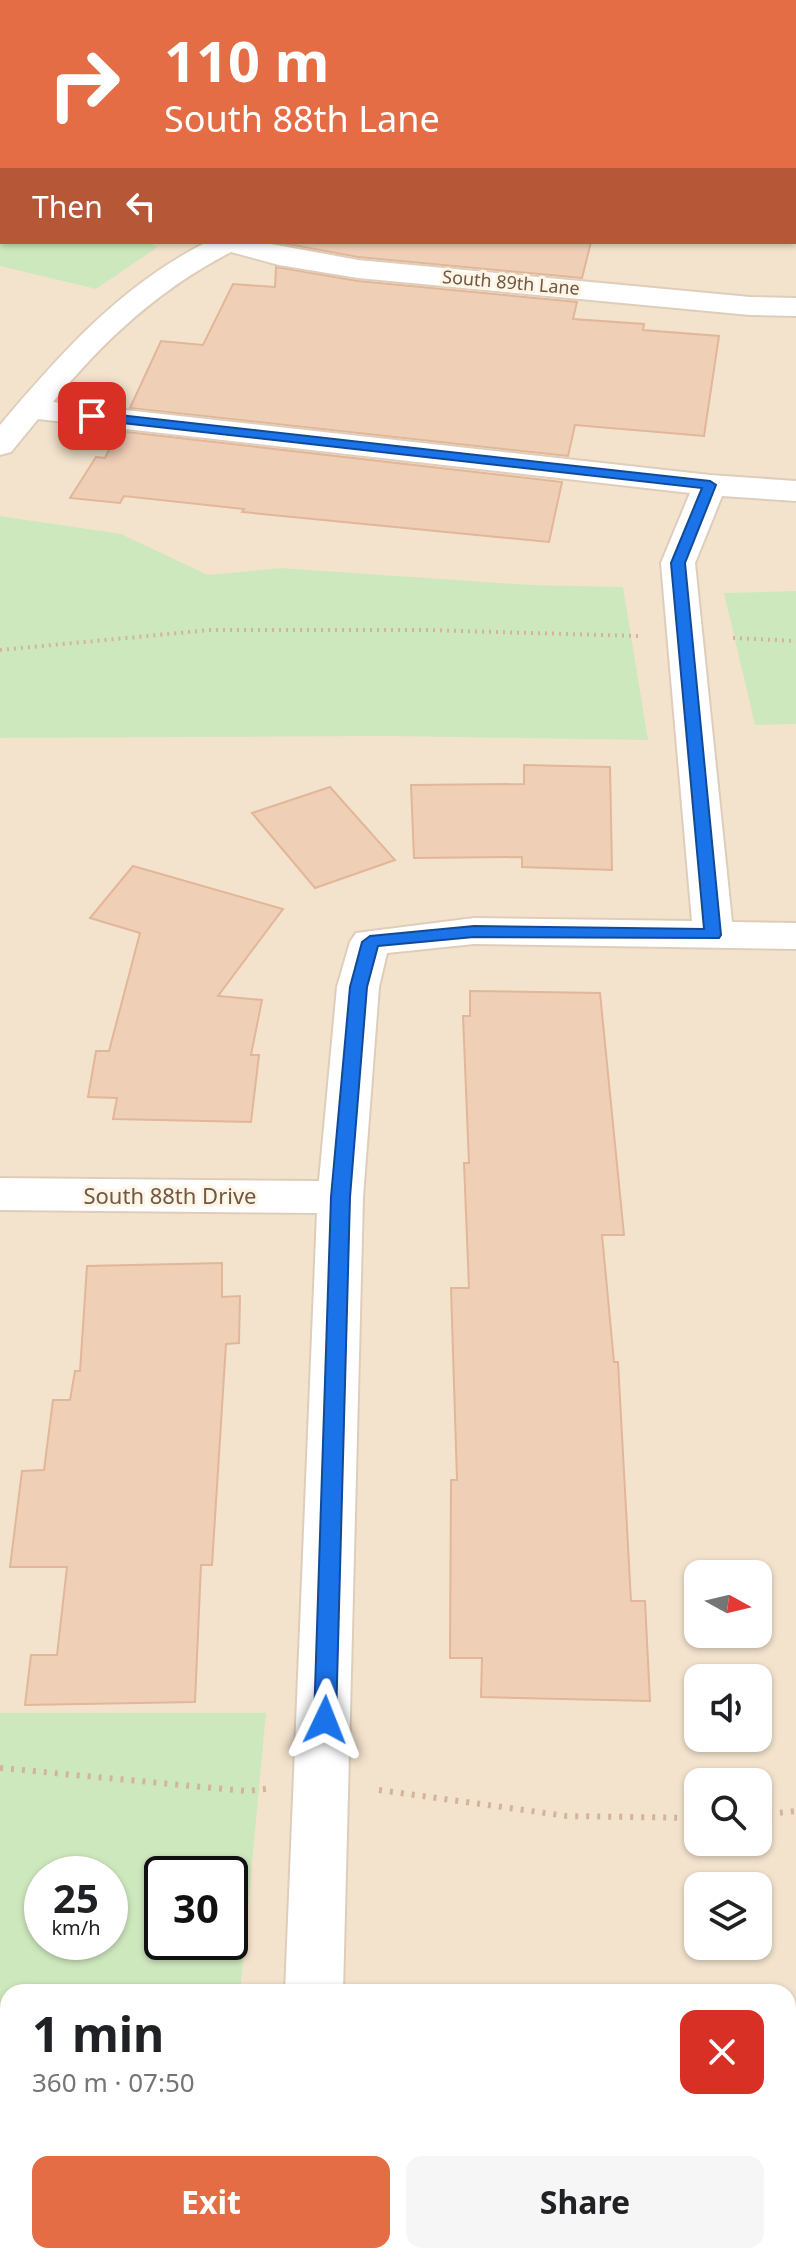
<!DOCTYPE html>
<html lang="en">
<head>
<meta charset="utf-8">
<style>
	:root { --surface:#fff; --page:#f6f6f6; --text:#202124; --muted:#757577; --accent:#e46d45 }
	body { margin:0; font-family:"Noto Sans",sans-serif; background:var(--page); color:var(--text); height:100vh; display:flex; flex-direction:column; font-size:30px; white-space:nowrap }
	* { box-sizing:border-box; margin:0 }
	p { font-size:26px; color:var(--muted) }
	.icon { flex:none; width:44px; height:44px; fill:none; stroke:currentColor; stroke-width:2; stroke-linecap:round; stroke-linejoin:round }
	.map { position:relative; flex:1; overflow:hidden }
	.panel { position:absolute; left:0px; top:1984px; width:796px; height:280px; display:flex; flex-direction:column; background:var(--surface); border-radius:24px 24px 0 0; box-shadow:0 2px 6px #0004 }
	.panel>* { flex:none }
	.guide { position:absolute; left:0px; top:0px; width:796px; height:244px; box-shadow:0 2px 6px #0004; background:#e46d45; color:#fff; overflow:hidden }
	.needle { width:52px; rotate:98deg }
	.fabs { position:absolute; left:684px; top:1560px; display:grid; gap:16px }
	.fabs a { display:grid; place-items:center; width:88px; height:88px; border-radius:16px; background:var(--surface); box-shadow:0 2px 6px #0004; font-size:40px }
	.speed { position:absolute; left:24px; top:1856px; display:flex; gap:16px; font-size:40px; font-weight:700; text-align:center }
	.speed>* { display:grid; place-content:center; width:104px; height:104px; border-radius:50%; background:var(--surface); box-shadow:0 2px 6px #0004; line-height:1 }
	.speed small { font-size:20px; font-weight:400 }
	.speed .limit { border:4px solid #111; border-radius:12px; background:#fff; color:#111 }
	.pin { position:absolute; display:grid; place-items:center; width:68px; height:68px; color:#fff; margin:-34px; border-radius:16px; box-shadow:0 4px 12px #0006 }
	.me { position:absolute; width:88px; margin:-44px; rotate:2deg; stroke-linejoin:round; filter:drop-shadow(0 0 6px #0008) }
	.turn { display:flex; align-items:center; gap:28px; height:168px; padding:0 32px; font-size:36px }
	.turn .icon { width:104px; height:104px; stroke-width:2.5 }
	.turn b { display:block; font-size:56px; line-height:68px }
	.then { display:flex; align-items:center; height:76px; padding:0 32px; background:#0003; gap:16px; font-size:30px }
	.round { display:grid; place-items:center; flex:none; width:84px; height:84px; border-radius:16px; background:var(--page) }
	.headline { display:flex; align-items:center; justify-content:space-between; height:136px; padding:0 32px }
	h1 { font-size:48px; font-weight:700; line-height:60px }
	.primary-button { display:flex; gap:16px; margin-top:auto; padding:16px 32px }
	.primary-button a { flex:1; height:92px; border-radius:16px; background:var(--accent); color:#fff; font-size:32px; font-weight:700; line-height:92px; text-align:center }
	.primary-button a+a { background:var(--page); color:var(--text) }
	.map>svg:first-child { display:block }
</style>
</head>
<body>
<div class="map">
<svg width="796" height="2264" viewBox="0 0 796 2264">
	<rect width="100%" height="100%" fill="#fbf1df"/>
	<!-- residential -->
	<path fill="#f3e3cd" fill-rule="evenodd" d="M0,0H796V2264H0ZM2,2H794V242H2ZM698,1574H758V1634H698ZM698,1678H758V1738H698ZM698,1782H758V1842H698ZM42,1874H110V1942H42ZM162,1874H230V1942H162ZM698,1886H758V1946H698ZM8,1992H788V2256H8Z"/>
	<!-- green -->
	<g fill="#cee8be" fill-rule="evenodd">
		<polygon points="0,171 2,242 147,242 158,247 96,289 0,266"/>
		<polygon points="0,516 121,534 208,575 281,568 530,585 623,587 648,740 387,736 0,738"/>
		<polygon points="796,591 796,724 755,725 724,593"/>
		<path d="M0,1713H266L240,1992H8V2155H0ZM42,1874H110V1942H42ZM162,1874H230V1942H162Z"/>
	</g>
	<!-- building -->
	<g fill="#f0cfb7" stroke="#e2b698" stroke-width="2">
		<polygon points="277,242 591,242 582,278 358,257"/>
		<polygon points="276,267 358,281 577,302 573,319 644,324 643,330 719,336 704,436 575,425 568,456 130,408 161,341 203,345 233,284 275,287"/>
		<polygon points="118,431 562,482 549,542 242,512 244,509 124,496 120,503 70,498 96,457 105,458"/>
		<polygon points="524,765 610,767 612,870 522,867 522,857 414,858 411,785 524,784"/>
		<polygon points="330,787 395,860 315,888 252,813"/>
		<polygon points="133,866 283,909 218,996 262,1000 251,1055 259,1055 251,1122 113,1119 117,1098 88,1097 96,1051 109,1051 140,933 90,918"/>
		<polygon points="470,991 600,993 624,1235 602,1235 614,1362 618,1362 631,1601 645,1601 650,1701 481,1697 482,1658 450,1658 451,1480 457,1480 451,1288 469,1288 464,1163 469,1163 463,1016 470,1016"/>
		<polygon points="222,1263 222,1297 240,1296 239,1343 226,1344 212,1565 201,1565 195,1702 25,1705 31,1655 57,1655 67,1567 10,1567 22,1471 44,1470 53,1400 70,1400 75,1371 80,1371 87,1266"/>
	</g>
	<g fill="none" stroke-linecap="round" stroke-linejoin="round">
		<!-- minor casing -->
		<g stroke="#dfcdbb" stroke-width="4">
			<g id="minor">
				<polygon points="622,0 646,0 647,2 623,2"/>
				<rect x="794" y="21" width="2" height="14"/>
				<polygon points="2,58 2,77 0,78 0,59"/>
				<rect x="0" y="127" width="2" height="20"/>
				<rect x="794" y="150" width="2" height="16"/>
				<path d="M207,242H260L358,260L750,297L796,298V316L750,315L358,278L279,265L231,252C159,289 104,340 53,402L710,475L796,481V501L722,496L695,563L732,922L796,923V949L474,944L387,953L379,987L363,1197L343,1992H285L317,1213L0,1210V1178L319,1181L337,987L350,942L356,933L474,918L692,921L661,563L690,493L38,419L11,452L0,455V425C61,353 121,285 207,242Z"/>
				<polygon points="272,2256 336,2256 335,2264 271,2264"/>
			</g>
		</g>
		<!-- path-far1 -->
		<g stroke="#d4b39b" stroke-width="4" stroke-dasharray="2 5" stroke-linecap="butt">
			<polyline points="733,638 796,641"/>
			<polyline points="0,650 210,630 425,630 639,636"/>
		</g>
		<!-- path -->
		<g stroke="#d4b39b" stroke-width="6" stroke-dasharray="3 8" stroke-linecap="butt">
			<polyline points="0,1768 246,1791 266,1789"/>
			<polyline points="379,1790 567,1816 698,1818"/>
			<polyline points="758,1815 796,1811"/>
		</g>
		<!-- minor -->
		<use href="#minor" fill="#fff" fill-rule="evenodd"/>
	</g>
	<!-- route -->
	<polygon fill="#1a73e8" stroke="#114b97" stroke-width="2" points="92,412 710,481 716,485 685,563 721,935 719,938 474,937 378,946 367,987 350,1197 336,1720 333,1727 325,1729 317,1727 314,1720 331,1197 350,987 362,942 370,936 474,926 704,929 671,563 702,488 87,419 87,413"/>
	<g text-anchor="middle" stroke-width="6" stroke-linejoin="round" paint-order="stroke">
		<!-- far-street labels -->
		<g font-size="18" fill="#705747" stroke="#fff5e4">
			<text transform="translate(511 283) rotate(5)" y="6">South 89th Lane</text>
		</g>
		<!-- street labels -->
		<g font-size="22" fill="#705747" stroke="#fff5e4">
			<text x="170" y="1204">South 88th Drive</text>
		</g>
	</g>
</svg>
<div class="fabs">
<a><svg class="needle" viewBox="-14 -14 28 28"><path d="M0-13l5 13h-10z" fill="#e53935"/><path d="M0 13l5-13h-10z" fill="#757577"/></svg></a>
<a><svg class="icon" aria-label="sound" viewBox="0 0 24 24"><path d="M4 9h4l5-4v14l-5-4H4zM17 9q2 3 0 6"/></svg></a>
<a><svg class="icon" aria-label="search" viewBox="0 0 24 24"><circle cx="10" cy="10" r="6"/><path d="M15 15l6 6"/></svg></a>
<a><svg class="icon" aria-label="layers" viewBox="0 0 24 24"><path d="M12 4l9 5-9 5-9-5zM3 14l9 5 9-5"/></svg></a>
</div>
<div class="speed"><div>25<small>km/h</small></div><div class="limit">30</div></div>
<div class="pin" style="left:92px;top:416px;background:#d93025"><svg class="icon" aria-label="arrive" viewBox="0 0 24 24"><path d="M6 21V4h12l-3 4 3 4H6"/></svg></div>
<svg class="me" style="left:325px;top:1720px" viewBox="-20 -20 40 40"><path d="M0-17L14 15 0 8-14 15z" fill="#1a73e8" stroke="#fff" stroke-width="4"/></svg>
<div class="guide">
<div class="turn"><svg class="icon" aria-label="right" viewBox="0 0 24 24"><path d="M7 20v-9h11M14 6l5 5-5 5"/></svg><div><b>110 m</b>South 88th Lane</div></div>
<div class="then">Then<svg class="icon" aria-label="left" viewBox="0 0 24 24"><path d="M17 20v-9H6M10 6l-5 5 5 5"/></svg></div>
</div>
<section class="panel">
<div class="headline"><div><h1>1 min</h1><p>360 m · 07:50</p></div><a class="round" style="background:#d93025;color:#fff"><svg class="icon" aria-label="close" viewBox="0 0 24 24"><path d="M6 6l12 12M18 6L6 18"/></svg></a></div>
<div class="primary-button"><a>Exit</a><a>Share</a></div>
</section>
</div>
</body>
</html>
